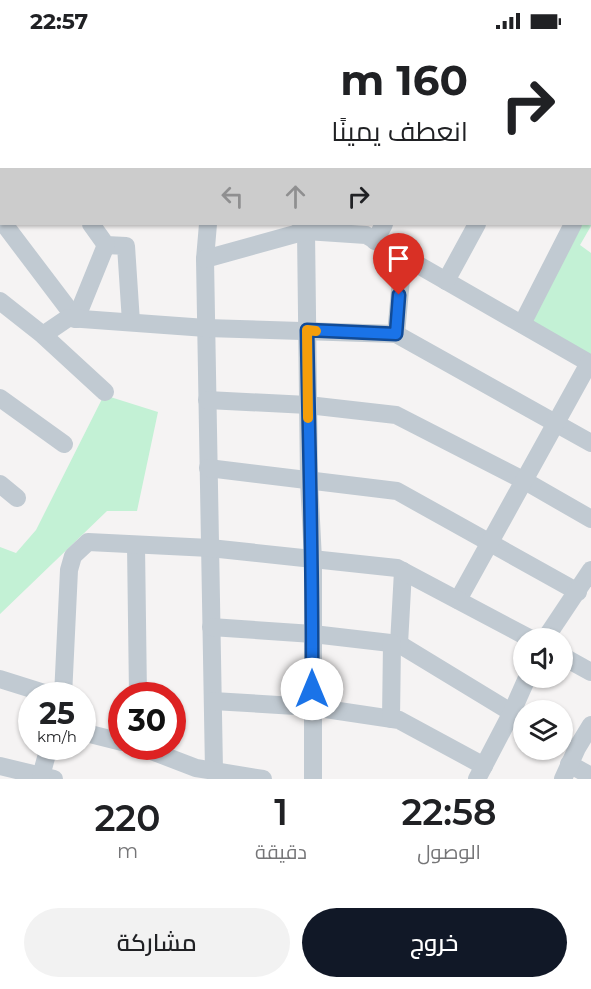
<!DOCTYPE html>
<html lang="ar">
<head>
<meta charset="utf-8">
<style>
	:root { --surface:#fff; --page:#f2f2f2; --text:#202124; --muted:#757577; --accent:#111827 }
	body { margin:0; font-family:Montserrat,Cairo,sans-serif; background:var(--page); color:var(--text); direction:rtl; height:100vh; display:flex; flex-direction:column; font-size:22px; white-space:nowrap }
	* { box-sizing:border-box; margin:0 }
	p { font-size:20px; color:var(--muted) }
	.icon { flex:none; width:33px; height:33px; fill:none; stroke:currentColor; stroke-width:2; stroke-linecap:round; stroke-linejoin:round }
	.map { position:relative; height:737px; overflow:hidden; direction:ltr }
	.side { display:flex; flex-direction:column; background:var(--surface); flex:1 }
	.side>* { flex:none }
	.hud { position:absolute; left:0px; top:0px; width:591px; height:183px; box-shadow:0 2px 4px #0004; direction:rtl; background:#fff; color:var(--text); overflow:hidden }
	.controls { position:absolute; left:513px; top:586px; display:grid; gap:12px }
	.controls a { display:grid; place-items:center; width:60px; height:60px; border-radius:50%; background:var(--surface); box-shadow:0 2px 4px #0004; font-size:30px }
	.speed { position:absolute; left:18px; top:640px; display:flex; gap:12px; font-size:30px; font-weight:700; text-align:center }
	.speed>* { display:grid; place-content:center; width:78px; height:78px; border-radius:50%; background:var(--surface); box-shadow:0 2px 4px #0004; line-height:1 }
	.speed small { font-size:15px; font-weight:400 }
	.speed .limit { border:9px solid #d22; background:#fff; color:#111 }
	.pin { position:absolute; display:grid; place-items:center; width:51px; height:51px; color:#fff; margin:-62px -26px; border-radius:50% 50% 50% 0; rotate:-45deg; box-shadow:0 0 6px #0007 }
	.pin .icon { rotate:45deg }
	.me { position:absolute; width:66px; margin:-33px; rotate:0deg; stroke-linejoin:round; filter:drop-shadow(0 0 4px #0008) }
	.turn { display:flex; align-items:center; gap:21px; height:126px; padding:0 24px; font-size:27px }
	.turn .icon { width:78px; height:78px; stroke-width:2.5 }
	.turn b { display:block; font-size:42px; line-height:51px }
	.lanes { display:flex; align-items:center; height:57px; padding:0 24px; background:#0003; justify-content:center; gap:30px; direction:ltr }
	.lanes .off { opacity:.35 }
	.eta { display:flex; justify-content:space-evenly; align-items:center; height:102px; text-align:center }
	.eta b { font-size:36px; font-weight:600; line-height:42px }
	.cta { display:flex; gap:12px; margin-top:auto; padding:12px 24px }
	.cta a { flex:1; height:69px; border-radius:36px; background:var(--accent); color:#fff; font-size:24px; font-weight:600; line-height:69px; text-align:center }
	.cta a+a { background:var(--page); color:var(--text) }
	.status { display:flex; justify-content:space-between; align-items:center; height:42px; padding:0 30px; background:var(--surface); direction:ltr }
	.status svg { height:16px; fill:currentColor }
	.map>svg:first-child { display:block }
</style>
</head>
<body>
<div class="status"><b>22:57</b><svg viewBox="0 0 49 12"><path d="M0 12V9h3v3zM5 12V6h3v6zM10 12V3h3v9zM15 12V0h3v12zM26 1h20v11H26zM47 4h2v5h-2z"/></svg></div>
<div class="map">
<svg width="591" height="737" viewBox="0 0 591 737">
	<rect width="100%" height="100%" fill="#f5f3f3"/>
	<!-- green -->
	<g fill="#c3f1d5">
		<polygon points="591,161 591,184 580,203 591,211 591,316 525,278 579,182 590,182"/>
		<polygon points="104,353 158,370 137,469 107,469 0,572 0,505 16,511 36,488"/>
	</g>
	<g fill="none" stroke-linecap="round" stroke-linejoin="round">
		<!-- street -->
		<g stroke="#c1cad2" stroke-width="18">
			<polyline points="90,0 91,2"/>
			<polyline points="194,0 195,2"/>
			<polyline points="303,0 304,2"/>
			<polyline points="372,0 375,2"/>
			<polyline points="479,2 480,0"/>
			<polyline points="572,2 572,0"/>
			<polyline points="0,23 2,26"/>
			<polyline points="590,109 591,110"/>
			<polyline points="590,148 591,145"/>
			<polyline points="4,182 76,277"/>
			<polyline points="91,182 106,203 126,204 131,280"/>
			<polyline points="208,182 205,217 214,729"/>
			<polyline points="301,182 306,189 309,438 313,518 313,737"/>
			<polyline points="375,199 384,182"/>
			<polyline points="205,217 306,189 366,193 591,322"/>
			<polyline points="446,239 477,182"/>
			<polyline points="0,259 43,293 105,350"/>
			<polyline points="76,277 106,203"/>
			<polyline points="522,282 573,182"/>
			<polyline points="396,292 403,215"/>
			<polyline points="43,293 68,276 206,286 396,292 591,401"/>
			<polyline points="0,356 64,402"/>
			<polyline points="207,358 308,363 396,373 525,439 591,477"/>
			<polyline points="208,426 397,449 578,550"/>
			<polyline points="0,442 17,456"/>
			<polyline points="136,503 138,654"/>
			<polyline points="458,558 589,321"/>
			<polyline points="211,585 313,592 399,602 524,678"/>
			<polyline points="545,597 591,528"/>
			<polyline points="399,602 403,529"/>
			<polyline points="562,614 591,630"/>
			<polyline points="0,637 54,654"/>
			<polyline points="63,654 69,528 73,514 88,500 210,506 397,526 531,597"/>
			<polyline points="213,659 312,665 399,678 484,724"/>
			<polyline points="391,677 392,601"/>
			<polyline points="82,690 122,700"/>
			<polyline points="141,705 196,726 263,737"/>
			<polyline points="569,722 591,734"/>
			<polyline points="0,724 54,737"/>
			<polyline points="41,734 49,705"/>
			<polyline points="477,737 511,672 527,636"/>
			<polyline points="563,737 577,706 591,683"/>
		</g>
	</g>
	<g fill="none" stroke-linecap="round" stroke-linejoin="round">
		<!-- route casing -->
		<g stroke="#114b97" stroke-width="15">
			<path id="route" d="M312,647C313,527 309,408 307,288L396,292L399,253"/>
		</g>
		<!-- route -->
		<use href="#route" stroke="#1a73e8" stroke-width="10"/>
		<!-- slow -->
		<polyline stroke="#f59e0b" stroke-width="10" points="308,376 307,288 316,289"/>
	</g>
</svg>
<div class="controls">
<a><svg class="icon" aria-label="sound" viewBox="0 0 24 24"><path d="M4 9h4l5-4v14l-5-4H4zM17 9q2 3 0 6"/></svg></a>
<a><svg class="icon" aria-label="layers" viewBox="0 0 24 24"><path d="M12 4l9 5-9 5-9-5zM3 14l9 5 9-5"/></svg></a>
</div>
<div class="speed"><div>25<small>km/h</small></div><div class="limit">30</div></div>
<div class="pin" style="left:399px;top:253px;background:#d93025"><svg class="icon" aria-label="arrive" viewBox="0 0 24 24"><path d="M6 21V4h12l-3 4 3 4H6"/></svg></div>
<svg class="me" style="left:312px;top:647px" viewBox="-20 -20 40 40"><circle r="19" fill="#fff"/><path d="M0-13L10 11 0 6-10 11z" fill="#1a73e8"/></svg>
<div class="hud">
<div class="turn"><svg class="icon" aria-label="right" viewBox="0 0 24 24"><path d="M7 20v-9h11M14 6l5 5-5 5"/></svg><div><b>160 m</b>انعطف يمينًا</div></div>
<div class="lanes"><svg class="icon off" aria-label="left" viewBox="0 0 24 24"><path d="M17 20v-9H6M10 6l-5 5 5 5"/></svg><svg class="icon off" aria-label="ahead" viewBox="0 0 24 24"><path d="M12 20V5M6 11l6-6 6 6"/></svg><svg class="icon" aria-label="right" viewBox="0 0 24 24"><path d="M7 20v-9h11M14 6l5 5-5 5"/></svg></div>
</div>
</div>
<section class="side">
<div class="eta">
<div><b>22:58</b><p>الوصول</p></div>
<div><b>1</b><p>دقيقة</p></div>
<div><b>220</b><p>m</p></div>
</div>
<div class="cta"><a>خروج</a><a>مشاركة</a></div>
</section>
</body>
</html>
